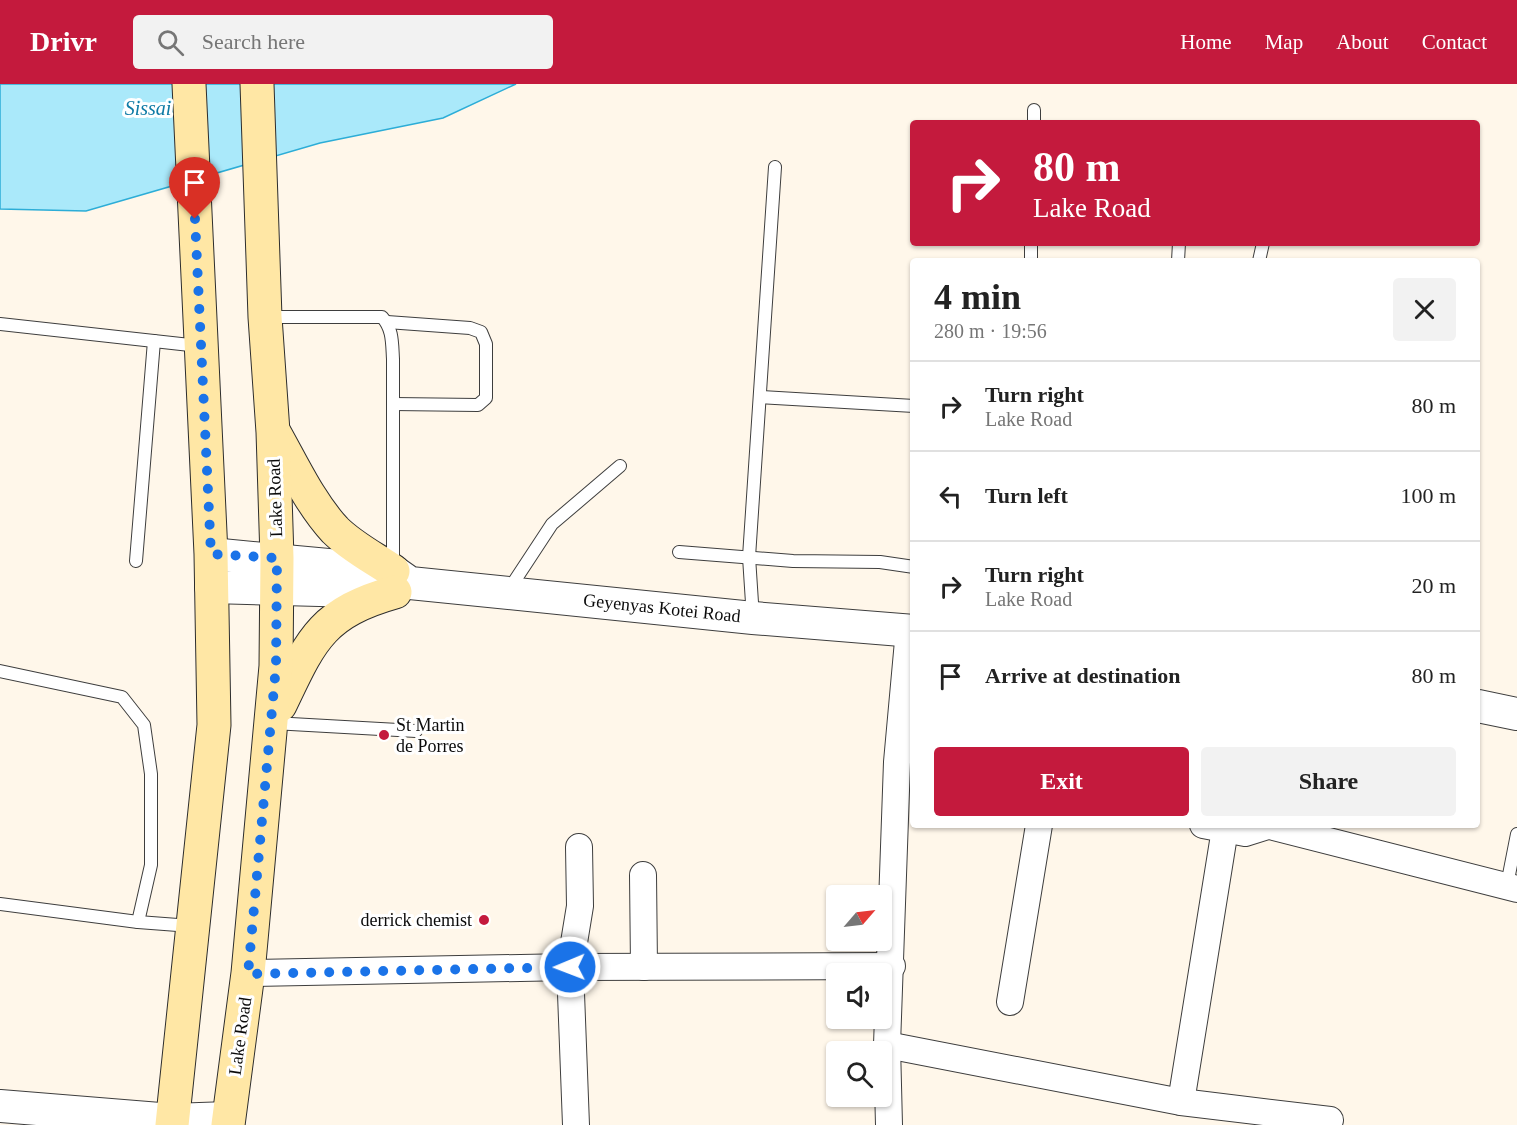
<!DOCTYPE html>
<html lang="en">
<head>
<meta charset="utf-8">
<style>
	:root { --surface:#fff; --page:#f2f2f2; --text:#222; --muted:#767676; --line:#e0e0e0; --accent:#c41a3d }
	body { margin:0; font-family:"Times New Roman",serif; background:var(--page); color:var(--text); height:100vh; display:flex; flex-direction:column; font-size:22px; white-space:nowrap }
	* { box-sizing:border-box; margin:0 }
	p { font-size:20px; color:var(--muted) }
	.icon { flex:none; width:33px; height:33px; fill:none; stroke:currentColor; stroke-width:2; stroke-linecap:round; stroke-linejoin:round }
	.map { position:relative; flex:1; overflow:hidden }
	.drawer { position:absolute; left:910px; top:174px; width:570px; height:570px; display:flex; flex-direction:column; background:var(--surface); border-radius:6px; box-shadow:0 2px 4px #0004 }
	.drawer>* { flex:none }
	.top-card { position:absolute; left:910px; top:36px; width:570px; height:126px; border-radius:6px; box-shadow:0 2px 4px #0004; background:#c41a3d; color:#fff; overflow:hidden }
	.needle { width:39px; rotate:62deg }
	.tools { position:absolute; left:826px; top:801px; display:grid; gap:12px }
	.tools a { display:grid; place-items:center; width:66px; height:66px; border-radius:6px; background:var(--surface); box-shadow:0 2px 4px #0004; font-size:30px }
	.pin { position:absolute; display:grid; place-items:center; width:51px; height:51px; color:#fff; margin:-62px -26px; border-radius:50% 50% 50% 0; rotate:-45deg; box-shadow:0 0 6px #0007 }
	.pin .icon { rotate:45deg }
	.me { position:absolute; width:66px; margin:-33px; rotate:269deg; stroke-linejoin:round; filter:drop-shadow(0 0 4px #0008) }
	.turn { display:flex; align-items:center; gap:21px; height:126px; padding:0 24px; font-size:27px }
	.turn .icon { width:78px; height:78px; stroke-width:2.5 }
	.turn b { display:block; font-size:42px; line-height:51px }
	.round { display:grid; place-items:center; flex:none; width:63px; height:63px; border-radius:6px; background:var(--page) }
	.overview { display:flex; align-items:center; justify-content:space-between; height:102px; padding:0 24px }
	h1 { font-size:36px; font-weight:700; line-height:45px }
	.action { display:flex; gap:12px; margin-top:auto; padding:12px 24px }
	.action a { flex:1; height:69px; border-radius:6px; background:var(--accent); color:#fff; font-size:24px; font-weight:700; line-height:69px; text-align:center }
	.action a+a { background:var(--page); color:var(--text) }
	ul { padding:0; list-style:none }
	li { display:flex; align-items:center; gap:18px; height:90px; padding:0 24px; border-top:2px solid var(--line) }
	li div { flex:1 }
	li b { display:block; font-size:22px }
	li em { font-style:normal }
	header { display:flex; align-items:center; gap:36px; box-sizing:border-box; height:84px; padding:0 30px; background:var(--accent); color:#fff }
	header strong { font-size:28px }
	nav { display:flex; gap:33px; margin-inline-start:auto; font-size:21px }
	.search { width:420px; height:54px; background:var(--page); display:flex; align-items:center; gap:15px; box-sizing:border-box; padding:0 21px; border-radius:6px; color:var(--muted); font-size:22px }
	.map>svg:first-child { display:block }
</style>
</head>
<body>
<header>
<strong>Drivr</strong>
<div class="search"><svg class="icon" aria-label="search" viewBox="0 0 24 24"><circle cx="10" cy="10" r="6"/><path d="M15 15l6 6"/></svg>Search here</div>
<nav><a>Home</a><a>Map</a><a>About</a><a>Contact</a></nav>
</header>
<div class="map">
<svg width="1517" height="1041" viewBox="0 0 1517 1041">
	<rect width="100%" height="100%" fill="#fff7ea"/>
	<!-- water -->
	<polygon fill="#aae9fa" stroke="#2cadd7" stroke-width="1.5" points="0,0 516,0 443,34 320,59 86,127 0,125"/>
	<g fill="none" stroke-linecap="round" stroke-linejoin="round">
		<!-- service casing -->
		<g stroke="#3e3e3e" stroke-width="14">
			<g id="service">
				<polyline points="1034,39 1034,26"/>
				<polyline points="1031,177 1031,159"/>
				<polyline points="1178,177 1179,159"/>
				<polyline points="1259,177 1263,159"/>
				<path d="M266,233H382C393,245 392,259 393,275V484"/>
				<polyline points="387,238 470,244 481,248 486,260 486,314 478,321 393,320"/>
				<polyline points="0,240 199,262"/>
				<polyline points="760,313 914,322"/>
				<polyline points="679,468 793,477 880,478 914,483"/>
				<polyline points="136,477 154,257"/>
				<polyline points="508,507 552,440 620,382"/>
				<polyline points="753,534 749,473 775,83"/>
				<polyline points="0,587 122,613 144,641 151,690 151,781 138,838"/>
				<polyline points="273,639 416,647"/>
				<polyline points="1507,801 1517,750"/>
				<polyline points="0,820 138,838 191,842"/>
			</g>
		</g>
		<!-- minor casing -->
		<g stroke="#3e3e3e" stroke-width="28">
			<g id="minor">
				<polyline points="1203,741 1245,749 1271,741"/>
				<polyline points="1270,742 1517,805"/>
				<polyline points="643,791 644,883"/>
				<polyline points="248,889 570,883 580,822 579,763"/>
				<polyline points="1010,918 1039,741"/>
				<polyline points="887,961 1181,1018 1330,1036"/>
				<polyline points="1181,1018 1225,745"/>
				<polyline points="576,1041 570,883 892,882"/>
				<polyline points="889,1041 887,961 897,678 909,546"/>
			</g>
		</g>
		<!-- tertiary casing -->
		<g stroke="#3e3e3e" stroke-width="34">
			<g id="tertiary">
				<polyline points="211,470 393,487 410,499 753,534 914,547"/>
				<polyline points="211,503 394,508"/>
				<polyline points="1478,622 1517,630"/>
				<polyline points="0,1022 172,1036 228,1034"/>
			</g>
		</g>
		<!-- secondary casing -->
		<g stroke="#2d2d2d" stroke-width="35">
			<g id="secondary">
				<path d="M275,350C293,382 310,419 335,446C352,463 374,474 393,487"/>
				<path d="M280,621C311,556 321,529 395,508"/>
				<polyline points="172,1041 214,641 211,470 189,0"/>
				<polyline points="228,1041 248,889 276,582 277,474 273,348 265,233 257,0"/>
			</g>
		</g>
		<!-- service -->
		<use href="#service" stroke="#fff" stroke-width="12"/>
		<!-- minor -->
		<use href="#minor" stroke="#fff" stroke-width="26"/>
		<!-- tertiary -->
		<use href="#tertiary" stroke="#fff" stroke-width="32"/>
		<!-- secondary -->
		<use href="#secondary" stroke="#ffe7a5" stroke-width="33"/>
	</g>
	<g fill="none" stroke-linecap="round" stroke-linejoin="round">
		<!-- route -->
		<polyline stroke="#1a73e8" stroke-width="10" stroke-dasharray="0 18" points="195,135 211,470 277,474 276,582 248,890 570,883"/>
	</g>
	<!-- markers -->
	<g fill="#c41a3d" stroke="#fff" stroke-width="2">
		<circle cx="384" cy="651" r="6"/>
		<circle cx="484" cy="836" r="6"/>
	</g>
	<g text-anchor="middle" stroke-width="6" stroke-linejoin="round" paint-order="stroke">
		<!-- street labels -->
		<g font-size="18" fill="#0b0b0b" stroke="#fff">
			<text transform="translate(275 414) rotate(-92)" y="6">Lake Road</text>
			<text transform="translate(662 524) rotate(6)" y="6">Geyenyas Kotei Road</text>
			<text transform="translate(240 952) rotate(-82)" y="6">Lake Road</text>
		</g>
		<!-- poi labels -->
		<g font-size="18" fill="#0b0b0b" stroke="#fff" text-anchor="start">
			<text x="396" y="647">St Martin<tspan x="396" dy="21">de Porres</tspan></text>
			<text x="472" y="842" text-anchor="end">derrick chemist</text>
		</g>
		<!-- water labels -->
		<g font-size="20" font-style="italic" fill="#0d7aa5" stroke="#fff">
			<text x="148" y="31">Sissai</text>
		</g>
	</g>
</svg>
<div class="tools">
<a><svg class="needle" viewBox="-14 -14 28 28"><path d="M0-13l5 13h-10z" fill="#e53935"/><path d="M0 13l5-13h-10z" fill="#767676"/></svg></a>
<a><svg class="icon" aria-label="sound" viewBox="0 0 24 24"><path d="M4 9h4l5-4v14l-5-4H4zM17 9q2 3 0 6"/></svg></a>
<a><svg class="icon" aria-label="search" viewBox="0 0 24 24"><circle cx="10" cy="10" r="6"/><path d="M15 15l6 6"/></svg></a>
</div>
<div class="pin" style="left:195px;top:135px;background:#d93025"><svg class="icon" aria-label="arrive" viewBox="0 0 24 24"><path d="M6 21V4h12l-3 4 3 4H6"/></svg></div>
<svg class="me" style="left:570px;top:883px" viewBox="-20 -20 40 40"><circle r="17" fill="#1a73e8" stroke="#fff" stroke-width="3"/><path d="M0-11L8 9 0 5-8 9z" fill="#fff"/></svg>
<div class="top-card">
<div class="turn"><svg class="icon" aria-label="right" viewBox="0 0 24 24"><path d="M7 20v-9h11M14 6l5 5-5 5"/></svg><div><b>80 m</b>Lake Road</div></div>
</div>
<section class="drawer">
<div class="overview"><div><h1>4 min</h1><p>280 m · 19:56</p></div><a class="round"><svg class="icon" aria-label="close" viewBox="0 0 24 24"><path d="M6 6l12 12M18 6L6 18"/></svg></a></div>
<ul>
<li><svg class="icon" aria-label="right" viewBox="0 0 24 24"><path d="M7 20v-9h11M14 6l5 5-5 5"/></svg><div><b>Turn right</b><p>Lake Road</p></div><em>80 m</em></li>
<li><svg class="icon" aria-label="left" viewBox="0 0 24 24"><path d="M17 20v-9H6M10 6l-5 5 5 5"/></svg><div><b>Turn left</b></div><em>100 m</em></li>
<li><svg class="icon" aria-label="right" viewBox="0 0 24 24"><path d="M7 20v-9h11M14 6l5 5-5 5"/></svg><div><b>Turn right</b><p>Lake Road</p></div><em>20 m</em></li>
<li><svg class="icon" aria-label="arrive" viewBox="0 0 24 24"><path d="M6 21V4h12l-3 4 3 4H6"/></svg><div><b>Arrive at destination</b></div><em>80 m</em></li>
</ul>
<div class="action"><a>Exit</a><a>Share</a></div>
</section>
</div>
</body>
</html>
